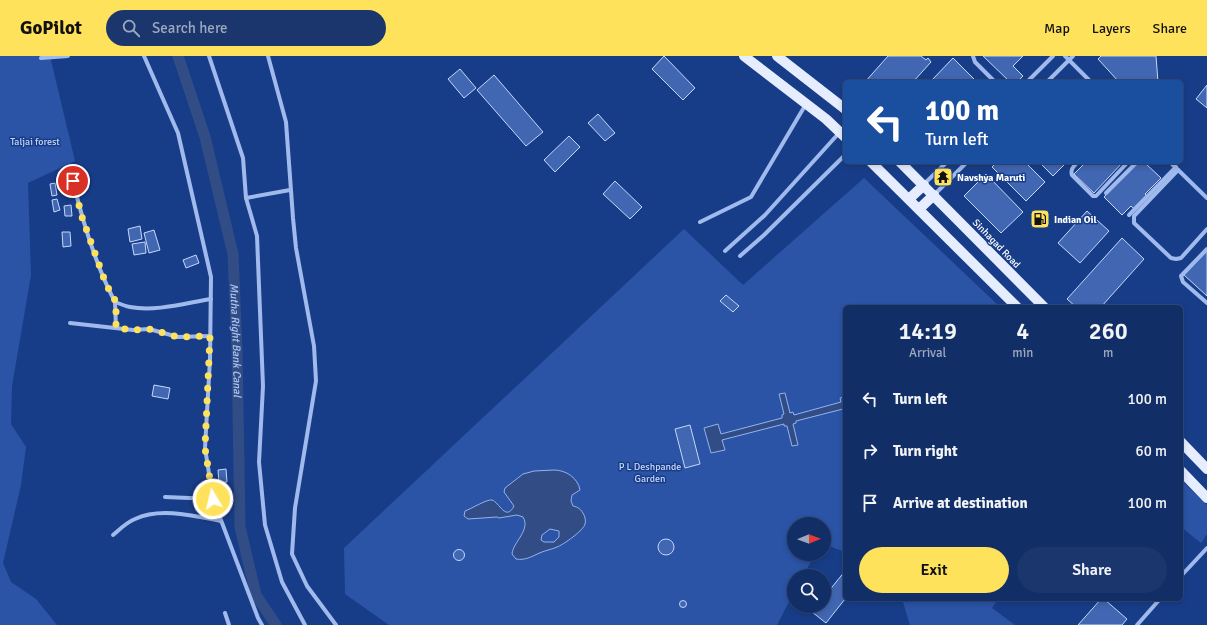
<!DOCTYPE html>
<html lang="en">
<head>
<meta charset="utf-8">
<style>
	:root { --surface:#122e66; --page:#1b366c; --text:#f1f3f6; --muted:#9ca8bf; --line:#314a7a; --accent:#ffe25c }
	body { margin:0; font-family:Signika,sans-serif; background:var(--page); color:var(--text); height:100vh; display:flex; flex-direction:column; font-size:15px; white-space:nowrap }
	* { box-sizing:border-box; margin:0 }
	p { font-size:13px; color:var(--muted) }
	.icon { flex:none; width:22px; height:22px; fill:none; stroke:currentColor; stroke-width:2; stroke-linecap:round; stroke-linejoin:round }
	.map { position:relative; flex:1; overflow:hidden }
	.details { position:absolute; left:843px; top:249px; width:340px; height:296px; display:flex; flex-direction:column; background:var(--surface); border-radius:6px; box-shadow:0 2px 6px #0003,0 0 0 1px var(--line) }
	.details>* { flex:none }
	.guide { position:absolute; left:843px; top:24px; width:340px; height:84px; border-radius:6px; box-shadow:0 2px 6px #0003,0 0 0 1px var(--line); background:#1a4fa0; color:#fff; overflow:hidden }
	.needle { width:26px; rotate:89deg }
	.tools { position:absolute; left:787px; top:461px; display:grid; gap:8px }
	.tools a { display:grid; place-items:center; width:44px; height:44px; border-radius:50%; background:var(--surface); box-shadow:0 2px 6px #0003,0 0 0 1px var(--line); font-size:20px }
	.pin { position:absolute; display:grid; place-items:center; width:34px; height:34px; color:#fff; margin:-17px; border:2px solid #fff; border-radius:50%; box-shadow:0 1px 4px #0007 }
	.me { position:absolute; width:44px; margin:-22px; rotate:351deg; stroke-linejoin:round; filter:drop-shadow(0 0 3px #0008) }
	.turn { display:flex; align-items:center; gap:14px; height:84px; padding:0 16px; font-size:18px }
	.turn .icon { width:52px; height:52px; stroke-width:2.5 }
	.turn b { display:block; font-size:28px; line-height:34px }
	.eta { display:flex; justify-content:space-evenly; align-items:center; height:68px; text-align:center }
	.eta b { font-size:24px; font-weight:600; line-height:28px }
	.action { display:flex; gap:8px; margin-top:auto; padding:8px 16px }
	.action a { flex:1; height:46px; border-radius:24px; background:var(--accent); color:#111; font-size:16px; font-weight:600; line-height:46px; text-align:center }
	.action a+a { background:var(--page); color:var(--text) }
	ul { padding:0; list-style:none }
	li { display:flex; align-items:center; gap:12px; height:52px; padding:0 16px }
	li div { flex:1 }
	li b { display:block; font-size:15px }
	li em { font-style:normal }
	header { display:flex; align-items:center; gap:24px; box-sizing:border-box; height:56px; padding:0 20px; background:var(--accent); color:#111 }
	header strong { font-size:19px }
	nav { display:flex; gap:22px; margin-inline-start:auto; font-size:14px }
	.search { width:280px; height:36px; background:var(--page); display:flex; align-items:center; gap:10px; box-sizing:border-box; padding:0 14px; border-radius:22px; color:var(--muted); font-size:15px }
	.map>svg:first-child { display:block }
</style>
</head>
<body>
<header>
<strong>GoPilot</strong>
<div class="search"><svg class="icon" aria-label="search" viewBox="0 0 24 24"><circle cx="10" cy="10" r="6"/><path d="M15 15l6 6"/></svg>Search here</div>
<nav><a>Map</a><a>Layers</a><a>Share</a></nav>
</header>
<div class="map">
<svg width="1207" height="569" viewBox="0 0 1207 569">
	<rect width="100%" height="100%" fill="#183d88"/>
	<!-- green -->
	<g fill="#2b54a6">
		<polygon points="0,0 50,0 75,105 28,127 31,219 12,330 11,368 26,391 21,429 3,507 11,526 36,543 57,569 0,569"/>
		<polygon points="864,122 1000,251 845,251 845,496 824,488 824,468 794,468 794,498 815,498 803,520 794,520 794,536 777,569 389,569 345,538 344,492 684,173 743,229"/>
		<polygon points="1181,424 1207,449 1207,478 1201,487 1181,471"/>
		<polygon points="902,543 998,543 992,552 1015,569 910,569"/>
	</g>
	<!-- water -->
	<g fill="#324d85" stroke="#93b3f0" fill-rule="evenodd">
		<polygon points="785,337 790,357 793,356 794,359 841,346 840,342 845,341 845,358 843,353 796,365 796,367 793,368 798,389 792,390 787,370 784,370 784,368 722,384 725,394 711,397 704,372 718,368 721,378 782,362 782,359 784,358 779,338"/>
		<path d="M554,414C566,414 578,422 580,434L572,439L571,445L573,450C578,451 581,453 584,459C585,461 586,465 585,468C584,474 563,489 557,491C553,493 547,494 542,496C534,499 526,505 516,503L512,498C513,486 531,474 523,461L517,459L499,462L497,461L468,463L464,460L465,455C471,453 487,443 492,444C499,446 506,466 514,450L504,436L505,432L523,418L534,415ZM550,473L559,475V481L554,486H544L541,484L542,479Z"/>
	</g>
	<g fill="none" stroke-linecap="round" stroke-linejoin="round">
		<!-- canal -->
		<path stroke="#324d85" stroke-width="11" id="s1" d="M178,0L205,81L233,198L237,294L240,471L256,539L276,569"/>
	</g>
	<!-- building -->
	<g fill="#4166b2" stroke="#c6d7fa">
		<polygon points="664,0 695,32 683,44 652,13"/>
		<polygon points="888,0 921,0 926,4 928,2 931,6 913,26 865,26"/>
		<polygon points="983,0 1023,0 1013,10 1023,20 1017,26 1010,26"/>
		<polygon points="1101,0 1156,0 1158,26 1119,26 1098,3"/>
		<polygon points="953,2 977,26 931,25"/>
		<polygon points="460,13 476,32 464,42 448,23"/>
		<polygon points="494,19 543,76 526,90 477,34"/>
		<polygon points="1207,29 1207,52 1196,43"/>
		<polygon points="598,58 615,77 605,85 588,67"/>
		<polygon points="569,80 580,91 555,116 544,104"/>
		<polygon points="997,106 1025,106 1045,126 1026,145 992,111"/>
		<polygon points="1039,106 1067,106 1053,120"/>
		<polygon points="1086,106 1123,106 1094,137 1074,118"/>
		<polygon points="1139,106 1144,106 1161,122 1145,138 1147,140 1134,153 1131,150 1122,159 1104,141"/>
		<polygon points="986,118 1023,156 1001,177 964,140"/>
		<polygon points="615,125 642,151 630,163 603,138"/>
		<polygon points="55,127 57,139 52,140 50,128"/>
		<polygon points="57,143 60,154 54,156 52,144"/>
		<polygon points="71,149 72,160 65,160 64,150"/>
		<polygon points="1087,155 1109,175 1080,207 1058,187"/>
		<polygon points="140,170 142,183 130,186 128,173"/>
		<polygon points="154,174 160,194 149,197 144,177"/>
		<polygon points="62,176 70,176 71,190 63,191"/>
		<polygon points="1122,182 1144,203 1101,251 1076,251 1067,243"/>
		<polygon points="145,186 146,197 134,199 132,188"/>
		<polygon points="1207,194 1207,240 1184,219"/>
		<polygon points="196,199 199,207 186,212 183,204"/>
		<polygon points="726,239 739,250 733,256 720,245"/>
		<polygon points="154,329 170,332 168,343 152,340"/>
		<polygon points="690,369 700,408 685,412 675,373"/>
		<polygon points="226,413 227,426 219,427 218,414"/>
		<circle cx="666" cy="491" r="8"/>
		<circle cx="459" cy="499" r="5.5"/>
		<polygon points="845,515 845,543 826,567 812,556 817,550 824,550 824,541"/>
		<polygon points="1101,543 1104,543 1127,563 1122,569 1078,569"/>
		<circle cx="683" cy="548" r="3.5"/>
	</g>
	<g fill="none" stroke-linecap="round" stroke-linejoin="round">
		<!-- street -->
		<g stroke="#a0baed" stroke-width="4">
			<polyline points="144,0 178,77 211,221 210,303 205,392 213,443 258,562 262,569"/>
			<polyline points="209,0 243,102 246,142 257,180 263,330 259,406 265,469 282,526 305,569"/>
			<polyline points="268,0 286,66 293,162 296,192 314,290 316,325 295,452 292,498 307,530 336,569"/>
			<polyline points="973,0 975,6 995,26"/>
			<polyline points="1065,0 1091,26"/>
			<polyline points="41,2 68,0"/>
			<polyline points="1027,26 1053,0"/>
			<polyline points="1047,26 1073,0"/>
			<path d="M1078,106C1074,110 1070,113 1072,119L1093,140H1096L1128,106"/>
			<polyline points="1170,106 1207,142"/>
			<polyline points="1178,114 1134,160 1134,167 1171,202 1176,203 1181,202 1207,173"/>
			<path d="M73,125C83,167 95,208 115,246C120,248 125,250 130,251C155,256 186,247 211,243"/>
			<polyline points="924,128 947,106"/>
			<polyline points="1106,137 1137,106"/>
			<polyline points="935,138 967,106"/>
			<polyline points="246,142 290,134"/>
			<polyline points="1129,159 1176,111"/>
			<polyline points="700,166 751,141 806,48"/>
			<polyline points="1207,193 1181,220 1183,226 1207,247"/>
			<polyline points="725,195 765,159 839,77"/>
			<polyline points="740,200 764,179 845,99"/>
			<polyline points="115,246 116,272"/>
			<polyline points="70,267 133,274 149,273 178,281 210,280"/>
			<polyline points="165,441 213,443"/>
			<path d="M113,479C120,473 127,466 135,463C160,451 195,460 221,465"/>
			<polyline points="1181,520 1207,492"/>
			<polyline points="225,557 229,569"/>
			<polyline points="1137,569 1160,543"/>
		</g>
		<!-- primary -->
		<g stroke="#e6edff" stroke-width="10">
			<polyline points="744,0 826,63 845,81"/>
			<polyline points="777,0 845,53"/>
			<polyline points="871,106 1017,251"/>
			<polyline points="900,106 1044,251"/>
			<polyline points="909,143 924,129"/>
			<polyline points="919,153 934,139"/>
			<polyline points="1181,386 1207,413"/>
			<polyline points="1181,415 1207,442"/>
		</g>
	</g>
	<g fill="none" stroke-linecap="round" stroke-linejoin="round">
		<!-- route -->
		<polyline stroke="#ffe25c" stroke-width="7" stroke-dasharray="0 12.6" points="73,125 82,161 106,228 116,246 116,272 133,274 149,273 178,281 210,280 205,392 213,443"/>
	</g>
	<!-- icons -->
	<defs>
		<g id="temple-square" transform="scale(1)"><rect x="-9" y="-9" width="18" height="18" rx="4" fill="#ffe25c" stroke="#183d88"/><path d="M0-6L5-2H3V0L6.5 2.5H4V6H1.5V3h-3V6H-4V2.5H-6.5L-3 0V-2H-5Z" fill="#111"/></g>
		<g id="fuel-square" transform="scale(1)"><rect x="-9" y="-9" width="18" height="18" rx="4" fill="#ffe25c" stroke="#183d88"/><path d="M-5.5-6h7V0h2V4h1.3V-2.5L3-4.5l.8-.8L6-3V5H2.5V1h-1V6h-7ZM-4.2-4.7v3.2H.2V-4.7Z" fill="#111"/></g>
	</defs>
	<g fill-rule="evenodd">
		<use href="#temple-square" x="943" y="121"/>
		<use href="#fuel-square" x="1040" y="163"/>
	</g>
	<g text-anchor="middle" stroke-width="3" stroke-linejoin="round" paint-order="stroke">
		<!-- park labels -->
		<g font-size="10" fill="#c6d7fa" stroke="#183d88">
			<text x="35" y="89">Taljai forest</text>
			<text x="650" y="414">P L Deshpande<tspan x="650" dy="12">Garden</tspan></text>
		</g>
		<!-- poi labels -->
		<g font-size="10" font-weight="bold" fill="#fff" stroke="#183d88" text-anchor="start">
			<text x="957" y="125">Navshya Maruti</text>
			<text x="1054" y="167">Indian Oil</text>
		</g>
		<!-- street labels -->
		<g font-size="10" fill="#fff" stroke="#183d88">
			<text transform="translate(997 187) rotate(46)" y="4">Sinhagad Road</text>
		</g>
		<!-- water labels -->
		<g font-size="11" font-style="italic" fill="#acc5f5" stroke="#183d88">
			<text dy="4" stroke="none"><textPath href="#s1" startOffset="292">Mutha Right Bank Canal</textPath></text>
		</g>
	</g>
</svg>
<div class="tools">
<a><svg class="needle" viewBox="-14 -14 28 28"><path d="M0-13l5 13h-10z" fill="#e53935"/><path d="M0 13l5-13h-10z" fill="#9ca8bf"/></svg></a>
<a><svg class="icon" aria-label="search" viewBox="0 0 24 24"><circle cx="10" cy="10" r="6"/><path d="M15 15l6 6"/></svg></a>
</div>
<div class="pin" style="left:73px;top:125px;background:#d93025"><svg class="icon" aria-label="arrive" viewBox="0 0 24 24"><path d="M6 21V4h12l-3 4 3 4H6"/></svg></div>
<svg class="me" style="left:213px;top:443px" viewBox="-20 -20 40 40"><circle r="17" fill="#ffe25c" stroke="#fff" stroke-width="3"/><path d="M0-11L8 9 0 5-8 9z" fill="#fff"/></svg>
<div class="guide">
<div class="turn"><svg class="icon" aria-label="left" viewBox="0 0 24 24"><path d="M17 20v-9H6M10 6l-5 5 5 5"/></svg><div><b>100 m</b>Turn left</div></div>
</div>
<section class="details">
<div class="eta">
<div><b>14:19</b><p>Arrival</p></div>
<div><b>4</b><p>min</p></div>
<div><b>260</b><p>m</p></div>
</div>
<ul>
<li><svg class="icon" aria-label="left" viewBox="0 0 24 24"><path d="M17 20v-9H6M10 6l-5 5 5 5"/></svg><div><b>Turn left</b></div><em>100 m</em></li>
<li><svg class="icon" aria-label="right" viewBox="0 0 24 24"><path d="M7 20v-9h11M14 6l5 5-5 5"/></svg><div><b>Turn right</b></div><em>60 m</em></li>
<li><svg class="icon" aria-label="arrive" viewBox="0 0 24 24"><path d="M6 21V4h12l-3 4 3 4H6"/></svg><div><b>Arrive at destination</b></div><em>100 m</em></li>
</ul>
<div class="action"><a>Exit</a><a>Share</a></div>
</section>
</div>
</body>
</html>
